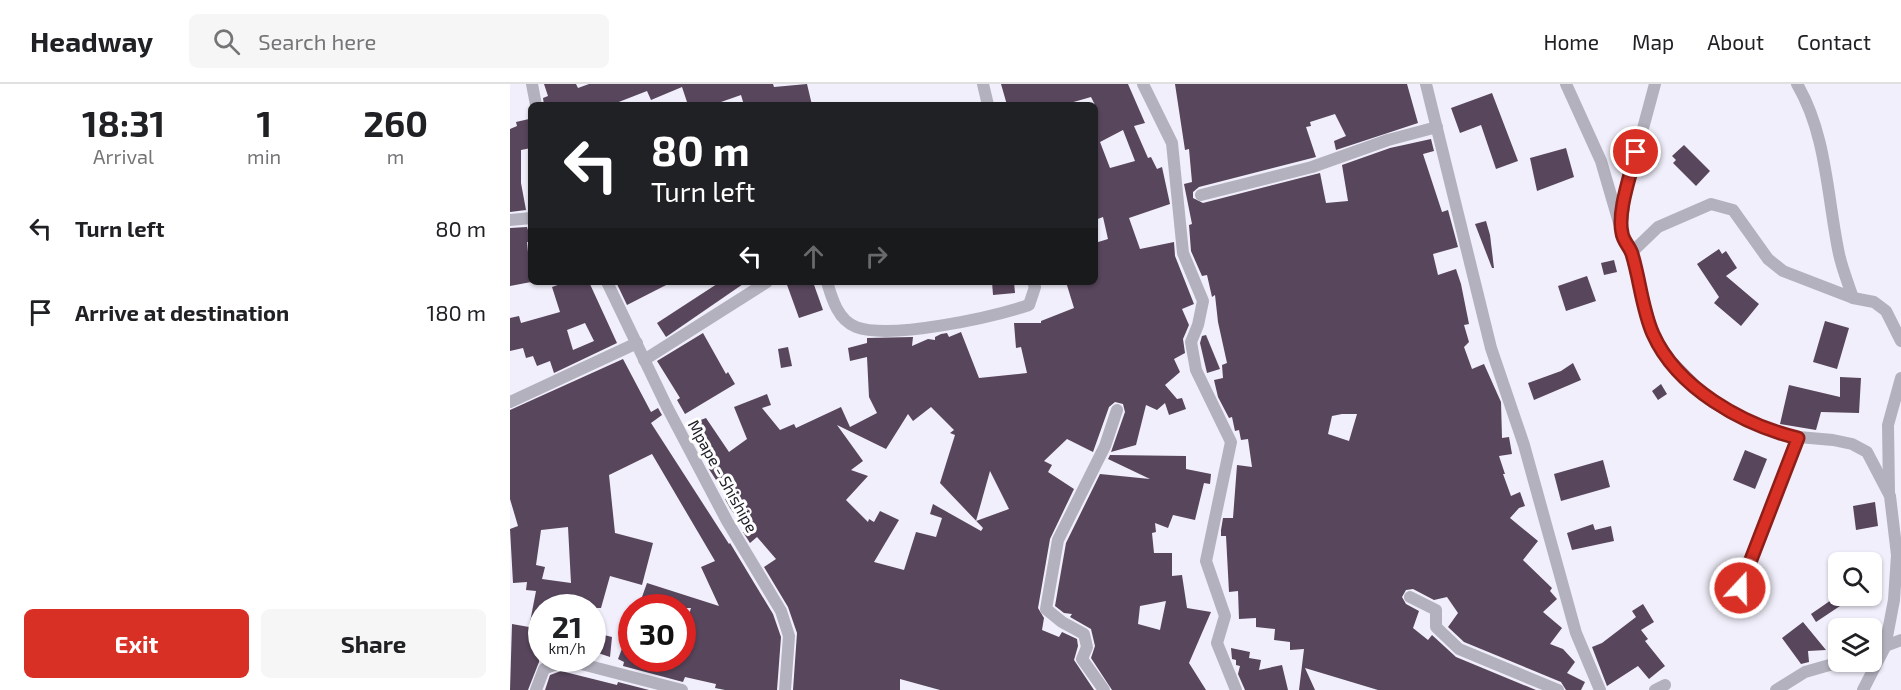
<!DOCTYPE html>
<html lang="en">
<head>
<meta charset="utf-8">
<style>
	:root { --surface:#fff; --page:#f6f6f6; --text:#202124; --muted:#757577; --line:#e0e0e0; --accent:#d93025 }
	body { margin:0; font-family:"Exo 2",sans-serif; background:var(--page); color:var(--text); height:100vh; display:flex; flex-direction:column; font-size:22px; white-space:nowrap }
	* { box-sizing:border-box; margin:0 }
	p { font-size:20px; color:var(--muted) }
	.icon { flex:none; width:33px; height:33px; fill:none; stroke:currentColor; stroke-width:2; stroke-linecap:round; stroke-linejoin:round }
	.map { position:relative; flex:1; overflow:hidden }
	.panel { display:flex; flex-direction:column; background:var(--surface); width:510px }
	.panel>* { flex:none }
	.hud { position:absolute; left:18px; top:18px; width:570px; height:183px; border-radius:9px; box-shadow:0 2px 4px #0004; background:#202124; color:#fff; overflow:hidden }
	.tools { position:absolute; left:1318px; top:468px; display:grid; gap:12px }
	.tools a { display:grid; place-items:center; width:54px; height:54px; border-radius:9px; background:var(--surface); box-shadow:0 2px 4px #0004; font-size:30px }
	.speed { position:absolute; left:18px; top:510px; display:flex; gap:12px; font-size:30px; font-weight:700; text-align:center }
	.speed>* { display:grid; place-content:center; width:78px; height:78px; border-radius:50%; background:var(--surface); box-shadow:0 2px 4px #0004; line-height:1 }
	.speed small { font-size:15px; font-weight:400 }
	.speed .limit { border:9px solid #d22; background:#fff; color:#111 }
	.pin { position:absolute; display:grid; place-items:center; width:51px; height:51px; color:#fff; margin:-26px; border:3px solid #fff; border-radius:50%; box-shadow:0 2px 6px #0007 }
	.me { position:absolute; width:66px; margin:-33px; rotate:21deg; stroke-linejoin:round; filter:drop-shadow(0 0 4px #0008) }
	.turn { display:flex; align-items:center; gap:21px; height:126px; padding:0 24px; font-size:27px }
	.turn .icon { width:78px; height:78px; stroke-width:2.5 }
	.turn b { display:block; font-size:42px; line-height:51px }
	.lanes { display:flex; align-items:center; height:57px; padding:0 24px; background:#0003; justify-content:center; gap:30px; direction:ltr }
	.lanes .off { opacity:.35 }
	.eta { display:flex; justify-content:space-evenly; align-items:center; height:102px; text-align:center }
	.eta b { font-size:36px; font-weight:700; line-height:42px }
	.button { display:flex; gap:12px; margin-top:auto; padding:12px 24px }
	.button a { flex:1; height:69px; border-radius:9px; background:var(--accent); color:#fff; font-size:24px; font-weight:700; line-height:69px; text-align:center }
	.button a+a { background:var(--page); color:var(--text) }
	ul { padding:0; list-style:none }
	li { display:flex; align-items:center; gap:18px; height:84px; padding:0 24px }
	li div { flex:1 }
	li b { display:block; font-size:22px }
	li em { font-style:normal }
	header { display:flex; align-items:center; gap:36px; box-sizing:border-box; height:84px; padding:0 30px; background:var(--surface); border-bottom:2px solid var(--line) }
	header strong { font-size:28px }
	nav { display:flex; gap:33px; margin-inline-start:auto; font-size:21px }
	.search { width:420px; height:54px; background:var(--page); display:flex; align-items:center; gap:15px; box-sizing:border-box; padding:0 21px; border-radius:9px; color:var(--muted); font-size:22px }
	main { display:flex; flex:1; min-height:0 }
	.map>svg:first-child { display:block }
</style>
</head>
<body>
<header>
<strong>Headway</strong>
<div class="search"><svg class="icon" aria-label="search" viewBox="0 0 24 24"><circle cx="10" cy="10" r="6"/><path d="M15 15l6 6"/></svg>Search here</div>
<nav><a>Home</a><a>Map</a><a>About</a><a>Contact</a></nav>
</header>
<main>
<section class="panel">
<div class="eta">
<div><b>18:31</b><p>Arrival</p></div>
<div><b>1</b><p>min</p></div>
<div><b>260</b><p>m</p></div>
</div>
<ul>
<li><svg class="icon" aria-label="left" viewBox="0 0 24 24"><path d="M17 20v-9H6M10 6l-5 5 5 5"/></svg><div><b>Turn left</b></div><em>80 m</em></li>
<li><svg class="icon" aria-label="arrive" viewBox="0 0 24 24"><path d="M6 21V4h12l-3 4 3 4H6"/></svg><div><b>Arrive at destination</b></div><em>180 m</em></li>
</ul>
<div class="button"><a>Exit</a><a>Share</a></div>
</section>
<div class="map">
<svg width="1391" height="606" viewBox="0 0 1391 606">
	<rect width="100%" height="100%" fill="#f1effb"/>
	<!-- building -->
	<g fill="#58465c" fill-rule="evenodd">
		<polygon points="34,0 66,0 68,4 79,0 263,0 264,3 297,0 302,21 234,21 231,11 211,18 212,21 178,21 172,3 141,16 137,7 101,21 34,21 33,14 38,12"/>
		<path d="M491,0H618L635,39L624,42L638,74L641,73L647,85L652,83L660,120L619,134L630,165L664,158L665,172L684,220L672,225L679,241L673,255L675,269L664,275L670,288L655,301L667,315L672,314L676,325L659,331L655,319L647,326L636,321L626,361L601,368L615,328L613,320L605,318L599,323L583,368L557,355L534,377L542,381L538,388L564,405L540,455L528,524L534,534L532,546L549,553L552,548L567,555L568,562L564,576L584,606H430L390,595V606H283L287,549L278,523L254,483L266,475L247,453L240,459L233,448L236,446L220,424L215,415L217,413L199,385L202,382L177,341L196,334L219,368L237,355L224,323L257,310L261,321L252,324L270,346L284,340L286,344L331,323L340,343L367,329L359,313L357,273L340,277L338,264L357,259V254L403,253L402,262L418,255L425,256V253L431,250L437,249L439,253L451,248L469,294L517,289L511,263L506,264L504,239H531V237L564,224L556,198H585V159L598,155L593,133L585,136V21L581,13L553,21H497ZM613,46L625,77L600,84L590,58ZM421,323L444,346L440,349L445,351L430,399L473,444L471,447L423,420L420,430L432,434L426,453L406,448L394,486L364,478L389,436L370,427L364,438L359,435L358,438L336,416L358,392L341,386L353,377L327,341L376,365L398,330L403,337ZM480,387L499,425L466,437Z"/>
		<path d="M665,0H897L908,39L826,66L824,57L836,52L825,30L800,38L801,42L796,43L806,73L689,103L683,108V114L693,119L810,89L816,119L838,117L832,81L880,64L921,55L924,67L913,70L932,128L938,126L948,163L923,170L928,191L946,185L951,200L959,240L954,241L959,258L954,263L962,285L974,280L991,318L992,354L999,353L1002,370L989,372L995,390H993L1001,412L1010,408L1015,422L1009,424L1000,434L1028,457L1013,476L1042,504L1040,507L1047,515L1033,528L1052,544L1040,560L1053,565L1065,578L1057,589L1075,598L1071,606H1056L1051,598L954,558L938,543L948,529L937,513L924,516L903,505L896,506L892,513L896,520L909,527L903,544L918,556L922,551L946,573L1026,606H868L795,584L805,606H789L794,565L780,566V558L764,556L765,545L746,543V534L729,535L728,507L719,508L716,452H711V446L713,434H723L727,381L742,383L738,355L731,356L729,346L725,347L722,333L719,334L708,313L704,296L713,294L712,281L717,279L708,238L705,211L702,213L697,191L692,192L681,167L679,141L682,140L674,100L682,98L679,65L675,66ZM832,330H847L839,357L818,350L822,332Z"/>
		<polygon points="982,9 1008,77 986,85 971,41 950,49 941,24"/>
		<polygon points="19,35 21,64 11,66 11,99 16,126 0,128 0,45 7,42 6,38"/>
		<polygon points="1174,61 1200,87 1186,102 1163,79 1166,76 1162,72"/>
		<polygon points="1056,64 1064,93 1027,107 1020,74"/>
		<polygon points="976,137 980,151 984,184 982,184 965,140"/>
		<polygon points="17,143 18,146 21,145 21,158 17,158 21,198 0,202 0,144"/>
		<polygon points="1209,165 1212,170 1216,167 1227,184 1216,192 1249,220 1231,242 1204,219 1209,213 1187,180"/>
		<polygon points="1104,176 1107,188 1094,191 1091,179"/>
		<polygon points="1077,192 1086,217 1056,227 1048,202"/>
		<path d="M56,198H79L107,259L44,289L40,277L27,282L23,272L16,274L13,264L0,267V234L9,232L11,239L50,228L42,203ZM75,239L84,257L63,266L57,246Z"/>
		<polygon points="106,198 162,198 117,221"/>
		<polygon points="210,198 236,198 156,253 147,239"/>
		<polygon points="276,198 303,198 313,226 289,234"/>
		<polygon points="482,198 504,198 505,209 483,211"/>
		<polygon points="1315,237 1339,244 1327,285 1303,278"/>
		<polygon points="193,249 216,290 218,288 225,300 175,330 167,316 170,314 147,277"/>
		<polygon points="696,251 710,285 697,289 690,259 692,252"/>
		<polygon points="278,263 282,282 271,284 268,265"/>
		<path d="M113,275L141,328L148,324L152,331L141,339L219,460L220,459L263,530L271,553L267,606H215L205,604L206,600L175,593L173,598L113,582L114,578L108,575L121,541L122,574H172V552L181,524H128L137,499L209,522L191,483L205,477L142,370L99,391L105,449L143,459L132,501L100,492L91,524H32L29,578L18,606H0L2,540L19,543L26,507L16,506L17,498L3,499L0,445L8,442L0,415V326ZM58,443L61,499L32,495L35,483L26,481L31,446Z"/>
		<polygon points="1063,279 1071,296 1024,316 1018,299 1051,287"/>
		<polygon points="1330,293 1351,294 1349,329 1311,328 1306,346 1270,340 1279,301 1330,313"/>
		<polygon points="1151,300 1157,310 1148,316 1142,307"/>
		<polygon points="1235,366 1257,375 1245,405 1223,396"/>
		<path d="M600,371L676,372V385L701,390L700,400L694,399L685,436L663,431L658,444L645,439L646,448L642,449L644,469H662V492L672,491L677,524L701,528L679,579L696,606H602L581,574L585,562L581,545L560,533L562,530L554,529L545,522L556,459L590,390L640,395L598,375ZM656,517L650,546L628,540L630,522Z"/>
		<polygon points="1093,376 1100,403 1051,417 1044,390"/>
		<polygon points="1365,418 1368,442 1346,446 1343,422"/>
		<polygon points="1083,440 1085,446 1101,442 1104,457 1062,466 1057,449"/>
		<polygon points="1327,512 1345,512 1306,538 1301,530"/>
		<polygon points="1133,520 1144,538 1131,546 1138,555 1135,557 1155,582 1139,595 1128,582 1097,602 1082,563 1092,559 1126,533 1122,527"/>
		<polygon points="1293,538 1316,566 1298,567 1299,578 1291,580 1272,554"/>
		<polygon points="82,548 102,553 100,573 82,567"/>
		<polygon points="721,564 740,568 739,574 751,576 749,586 772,581 778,606 735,606 728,590 730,582 726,581 726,576 722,575"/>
		<polygon points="51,587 107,601 108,598 139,606 35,606 40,591"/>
	</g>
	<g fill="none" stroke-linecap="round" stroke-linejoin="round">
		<!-- street -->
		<g stroke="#b4b1be" stroke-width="12">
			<polyline points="22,0 26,21"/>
			<polyline points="473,0 478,21"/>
			<polyline points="633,0 662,59 673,169 693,217 688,241 681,258 686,286 721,358 696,477 715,532 707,559 726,606"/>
			<polyline points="916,0 981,264 1014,361 1066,549 1090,606"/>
			<polyline points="1056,0 1091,77 1112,149 1121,169 1143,252 1160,276 1198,315 1223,330 1277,352 1323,356 1342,360 1357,368 1380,412 1387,471 1384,516 1375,563 1353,606"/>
			<path d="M1287,0C1317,51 1317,113 1329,170C1332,184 1338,199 1343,214"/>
			<polyline points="691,111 802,83 878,56 927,43"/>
			<polyline points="0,136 21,134"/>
			<polyline points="1112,139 1115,111 1145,0"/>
			<polyline points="1121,169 1148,143 1201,120 1223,126 1258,175 1273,187 1343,214 1364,218 1376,227 1391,257"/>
			<polyline points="97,198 157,323 217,437 271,527 279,552 275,606"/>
			<path d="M317,198C322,215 328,236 346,243C381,256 483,233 519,221L525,203L523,198"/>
			<polyline points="134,276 257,198"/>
			<polyline points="0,318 127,259"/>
			<polyline points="1379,408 1378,341 1391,294"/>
			<polyline points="1230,504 1288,354"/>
			<polyline points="900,513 926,526 926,543 949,565 1048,606"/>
			<polyline points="1362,567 1391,556"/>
			<polyline points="26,606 34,585 56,576 172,606"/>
			<polyline points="594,606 572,575 577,563 574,550 552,538 536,525 548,456 595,362 607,326"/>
			<polyline points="1145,606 1155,601"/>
			<polyline points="1266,606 1295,588 1330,578"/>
		</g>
	</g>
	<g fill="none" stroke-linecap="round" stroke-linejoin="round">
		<!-- route casing -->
		<g stroke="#8d1f18" stroke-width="15">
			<path id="route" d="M1126,68C1121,90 1107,127 1112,149C1113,157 1120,163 1122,170C1130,196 1132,225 1143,250C1167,304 1233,341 1288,354L1230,504"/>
		</g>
		<!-- route -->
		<use href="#route" stroke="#d93025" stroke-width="10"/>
	</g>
	<g text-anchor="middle" stroke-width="6" stroke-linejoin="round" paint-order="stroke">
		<!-- street labels -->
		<g font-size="16" fill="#1c1a25" stroke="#fefefe">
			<text transform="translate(213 392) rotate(61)" y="6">Mpape - Shishipe</text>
		</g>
	</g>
</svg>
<div class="tools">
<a><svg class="icon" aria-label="search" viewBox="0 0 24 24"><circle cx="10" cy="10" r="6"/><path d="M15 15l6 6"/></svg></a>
<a><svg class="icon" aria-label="layers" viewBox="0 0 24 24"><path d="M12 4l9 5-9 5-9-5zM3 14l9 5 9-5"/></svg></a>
</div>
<div class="speed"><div>21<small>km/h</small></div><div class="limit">30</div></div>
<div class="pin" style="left:1126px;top:68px;background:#d93025"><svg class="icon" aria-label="arrive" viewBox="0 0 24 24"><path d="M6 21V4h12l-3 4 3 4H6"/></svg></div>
<svg class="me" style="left:1230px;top:504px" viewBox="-20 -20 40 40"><circle r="17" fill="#d93025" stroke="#fff" stroke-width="3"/><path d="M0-11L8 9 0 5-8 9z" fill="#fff"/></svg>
<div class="hud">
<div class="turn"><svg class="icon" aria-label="left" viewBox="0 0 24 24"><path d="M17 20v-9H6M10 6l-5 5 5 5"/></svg><div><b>80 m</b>Turn left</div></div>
<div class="lanes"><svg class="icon" aria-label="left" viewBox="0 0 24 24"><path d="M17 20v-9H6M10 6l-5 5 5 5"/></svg><svg class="icon off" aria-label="ahead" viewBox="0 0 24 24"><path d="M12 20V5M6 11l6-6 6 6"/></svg><svg class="icon off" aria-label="right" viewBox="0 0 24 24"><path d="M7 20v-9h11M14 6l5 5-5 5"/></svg></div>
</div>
</div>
</main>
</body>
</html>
